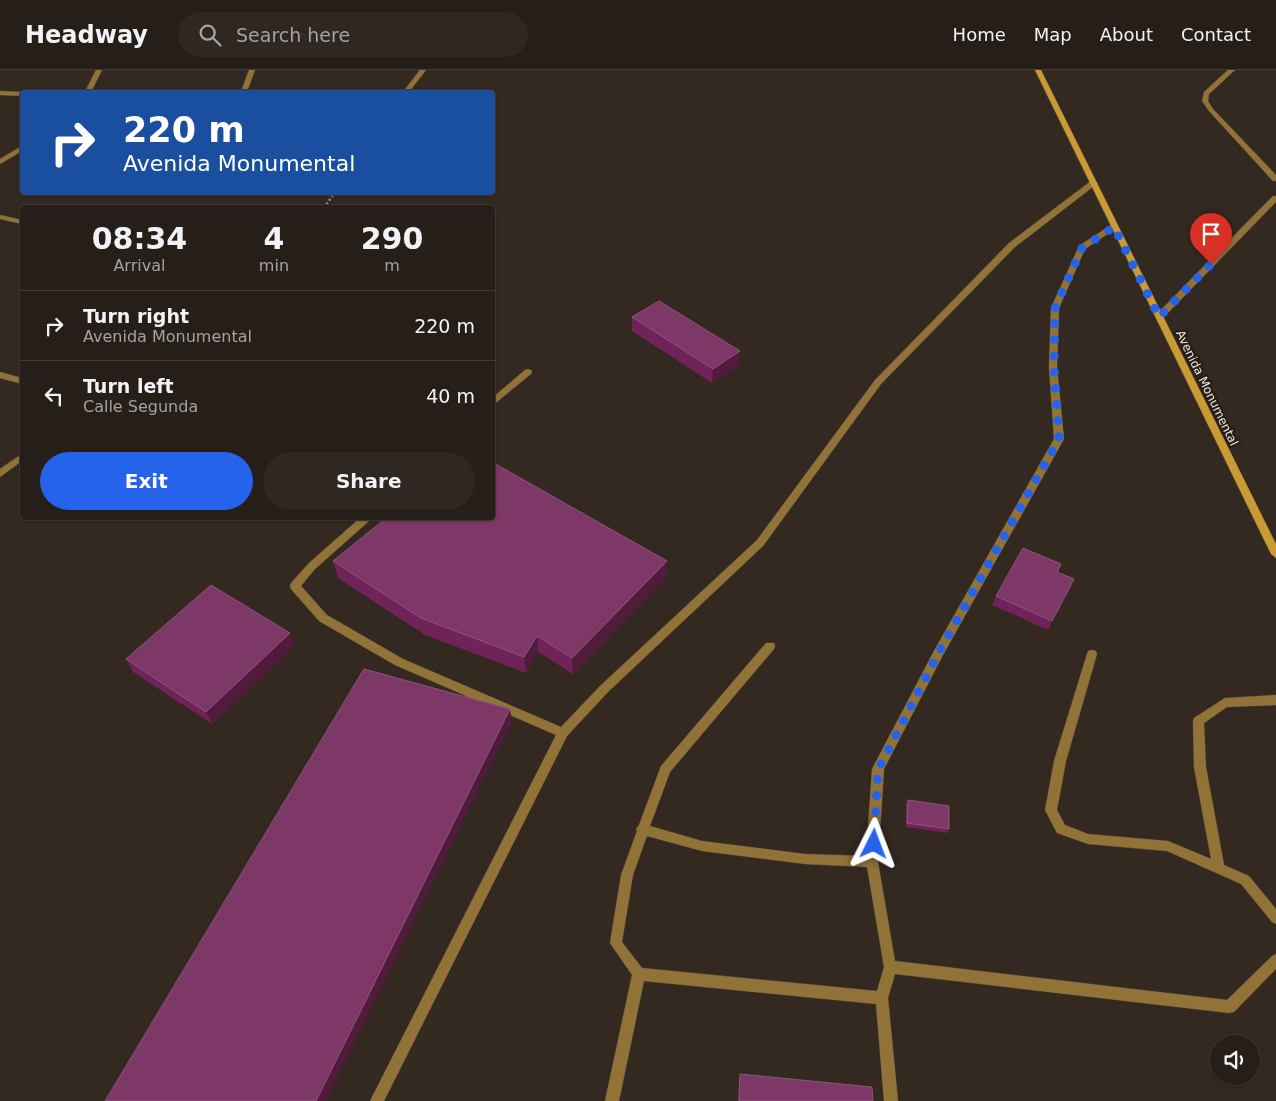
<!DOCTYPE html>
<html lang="en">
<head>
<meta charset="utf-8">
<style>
	:root { --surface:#261f19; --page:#2e2722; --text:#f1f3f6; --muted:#a4a2a2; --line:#423d38; --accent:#2563eb }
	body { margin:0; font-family:"DejaVu Sans",sans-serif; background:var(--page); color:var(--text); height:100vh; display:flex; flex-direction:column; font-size:19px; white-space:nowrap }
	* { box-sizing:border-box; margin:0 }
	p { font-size:16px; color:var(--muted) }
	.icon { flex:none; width:28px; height:28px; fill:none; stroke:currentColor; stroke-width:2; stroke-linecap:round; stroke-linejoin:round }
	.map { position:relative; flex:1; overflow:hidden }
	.sheet { position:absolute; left:20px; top:135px; width:475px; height:315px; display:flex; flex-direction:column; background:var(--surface); border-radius:5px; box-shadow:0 1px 4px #0004,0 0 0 1px var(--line) }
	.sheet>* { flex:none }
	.hud { position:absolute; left:20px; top:20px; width:475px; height:105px; border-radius:5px; box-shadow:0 1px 4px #0004,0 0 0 1px var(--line); background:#1a4fa0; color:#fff; overflow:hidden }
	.tools { position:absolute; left:1210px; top:965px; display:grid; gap:10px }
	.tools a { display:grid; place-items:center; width:50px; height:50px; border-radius:50%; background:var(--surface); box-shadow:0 1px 4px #0004,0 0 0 1px var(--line); font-size:25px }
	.pin { position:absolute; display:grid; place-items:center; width:42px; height:42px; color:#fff; margin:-51px -21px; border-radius:50% 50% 50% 0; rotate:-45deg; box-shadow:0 0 5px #0007 }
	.pin .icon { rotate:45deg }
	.me { position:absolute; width:55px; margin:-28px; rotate:3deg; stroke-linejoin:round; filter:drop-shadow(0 0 4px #0008) }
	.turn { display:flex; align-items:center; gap:18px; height:105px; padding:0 20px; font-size:22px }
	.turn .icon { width:65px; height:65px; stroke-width:2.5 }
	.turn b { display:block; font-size:35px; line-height:42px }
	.eta { display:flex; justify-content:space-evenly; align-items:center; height:85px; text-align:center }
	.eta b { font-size:30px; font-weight:600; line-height:35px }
	.button { display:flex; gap:10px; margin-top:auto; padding:10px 20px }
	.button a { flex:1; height:58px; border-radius:30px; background:var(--accent); color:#fff; font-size:20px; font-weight:600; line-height:58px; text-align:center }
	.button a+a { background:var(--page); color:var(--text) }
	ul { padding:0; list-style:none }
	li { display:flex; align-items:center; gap:15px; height:70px; padding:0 20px; border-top:1px solid var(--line) }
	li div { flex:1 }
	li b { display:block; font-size:19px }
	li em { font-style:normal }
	header { display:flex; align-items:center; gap:30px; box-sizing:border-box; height:70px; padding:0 25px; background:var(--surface); border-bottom:1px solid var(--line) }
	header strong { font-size:24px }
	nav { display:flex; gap:28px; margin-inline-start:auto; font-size:18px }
	.search { width:350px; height:45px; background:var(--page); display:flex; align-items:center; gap:12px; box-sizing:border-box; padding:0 18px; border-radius:28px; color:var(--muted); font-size:19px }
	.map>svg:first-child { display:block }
</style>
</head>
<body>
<header>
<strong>Headway</strong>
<div class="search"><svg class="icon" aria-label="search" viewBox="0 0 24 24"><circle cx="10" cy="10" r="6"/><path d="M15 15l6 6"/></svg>Search here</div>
<nav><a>Home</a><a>Map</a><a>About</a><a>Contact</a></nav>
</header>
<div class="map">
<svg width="1276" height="1031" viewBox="0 0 1276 1031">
	<rect width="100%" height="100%" fill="#332921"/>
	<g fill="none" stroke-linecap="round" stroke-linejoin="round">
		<!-- service casing -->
		<g stroke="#4d443c" stroke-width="1">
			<g id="service">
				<polygon points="1091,111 1098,113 1015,177 881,314 763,476 608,622 567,666 384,1031 370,1031 556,665 395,595 319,551 291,519 290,516 291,513 309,493 360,448 370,448 369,451 315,499 301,516 327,545 403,589 561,657 600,616 757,470 875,310 1009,173"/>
				<polygon points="528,299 531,300 532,302 531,304 492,336 492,328 525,300"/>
			</g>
		</g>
		<!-- minor casing -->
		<g stroke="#4d443c" stroke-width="1">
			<g id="minor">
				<polygon points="96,0 102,0 91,22 85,22"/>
				<polygon points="249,0 255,0 247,22 241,22"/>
				<polygon points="420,0 426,0 409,22 403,22"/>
				<polygon points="1228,0 1235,0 1209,24 1208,31 1213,39 1276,105 1276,111 1273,111 1209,41 1202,31 1204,22"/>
				<polygon points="0,21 22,22 24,22 22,22 22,26 0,25"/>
				<polygon points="22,76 22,81 0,94 0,89"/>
				<polygon points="1273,126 1276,126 1276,132 1162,249 1156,249 1156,245"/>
				<polygon points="0,145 22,150 22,154 0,149"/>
				<path d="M1111,155H1114L1118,157L1085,179L1059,238L1057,297L1064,369L943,585L884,699L878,792L895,891L1227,930L1272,886L1276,884V899L1234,942L1229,943L895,904L888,928L898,1031H884L876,934L644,911L619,1031H605L632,905L610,873L621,805L637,761L636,759L639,755L661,696L766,573H774L775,576L774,579L670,702L650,756L702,771L805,784L866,786L872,699L935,579L1054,369L1049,297L1051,238L1079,176ZM647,766L702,781L805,794L867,797L884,897L877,921L642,898L622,872L633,805Z"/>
				<polygon points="0,302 22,308 22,314 0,308"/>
				<polygon points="22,384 22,391 0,407 0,399"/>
				<polygon points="1092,580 1096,581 1097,584 1066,691 1057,740 1065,755 1088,764 1168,771 1211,789 1194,697 1193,651 1194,648 1225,628 1276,625 1276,635 1227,637 1204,653 1206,697 1224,795 1249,806 1276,839 1276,854 1272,852 1241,814 1167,781 1088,774 1057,763 1045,740 1054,691 1087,584 1088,581"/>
			</g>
		</g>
		<!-- secondary casing -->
		<g stroke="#4d443c" stroke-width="1">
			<polygon id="secondary" points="1035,0 1041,0 1276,474 1276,488 1271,484"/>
		</g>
		<!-- path -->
		<polyline stroke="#99908a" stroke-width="2.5" stroke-dasharray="2 2.5" stroke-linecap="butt" points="324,138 335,122"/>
		<!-- service -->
		<use href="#service" fill="#917338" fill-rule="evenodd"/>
		<!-- minor -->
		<use href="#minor" fill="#917338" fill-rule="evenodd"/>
		<!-- secondary -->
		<use href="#secondary" fill="#cb9b33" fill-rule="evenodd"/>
	</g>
	<!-- wall -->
	<g fill="#6f2358">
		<polygon points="632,247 739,295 712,313 632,261"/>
		<polygon points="333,491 667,491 666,508 573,604 538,582 526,603 425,565 338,508"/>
		<polygon points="1061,494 1058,502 1070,518 1048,560 992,535 996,526"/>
		<polygon points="295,576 212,654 133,602 126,589"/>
		<polygon points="908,730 949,759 947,763 906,757 906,734"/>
		<polygon points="740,1004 873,1031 738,1031 739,1010"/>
	</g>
	<!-- shaded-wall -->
	<g fill="#511c3b">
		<polygon points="740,281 739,295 712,313 713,299"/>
		<polygon points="667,491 666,508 573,604 572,588"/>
		<polygon points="1074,509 1070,518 1048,560 1052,551"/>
		<polygon points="290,563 295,576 212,654 206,642"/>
		<polygon points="537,566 538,582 526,603 524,587"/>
		<polygon points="510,639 512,651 326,1031 316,1031"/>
	</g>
	<!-- building -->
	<g fill="#7d3867" stroke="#8f547a">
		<polygon points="659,231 740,281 713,299 632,247"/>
		<polygon points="492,392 667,491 572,588 537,566 524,587 421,548 333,491 386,448 492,448"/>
		<polygon points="1023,478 1061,494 1057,502 1074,509 1052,551 996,526"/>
		<polygon points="211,515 290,563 206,642 126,589"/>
		<polygon points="364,599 510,639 316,1031 105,1031"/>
		<polygon points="908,730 949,736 949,759 907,753"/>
		<polygon points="740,1004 872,1017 873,1031 739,1031"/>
	</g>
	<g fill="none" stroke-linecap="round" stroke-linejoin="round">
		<!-- route -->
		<polyline stroke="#2563eb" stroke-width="9" stroke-dasharray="0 16.2" points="874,774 878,700 939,582 1059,369 1054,297 1055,238 1082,178 1114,157 1159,247 1211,194"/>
	</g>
	<g text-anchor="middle" stroke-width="5" stroke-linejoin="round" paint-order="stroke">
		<!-- street labels -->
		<g font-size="12" fill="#f0e9e4" stroke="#291f17">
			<text transform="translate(1207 318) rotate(64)" y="4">Avenida Monumental</text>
		</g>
	</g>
</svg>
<div class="tools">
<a><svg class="icon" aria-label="sound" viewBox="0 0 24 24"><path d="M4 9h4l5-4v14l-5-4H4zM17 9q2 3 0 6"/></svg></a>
</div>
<div class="pin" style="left:1211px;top:194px;background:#d93025"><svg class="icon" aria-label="arrive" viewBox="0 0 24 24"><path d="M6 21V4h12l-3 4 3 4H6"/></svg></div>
<svg class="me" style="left:874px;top:774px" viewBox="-20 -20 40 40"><path d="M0-17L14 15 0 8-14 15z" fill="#2563eb" stroke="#fff" stroke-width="4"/></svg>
<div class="hud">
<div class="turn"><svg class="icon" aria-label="right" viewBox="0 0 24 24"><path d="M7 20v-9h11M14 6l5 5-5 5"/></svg><div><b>220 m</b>Avenida Monumental</div></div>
</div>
<section class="sheet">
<div class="eta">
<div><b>08:34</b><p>Arrival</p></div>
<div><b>4</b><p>min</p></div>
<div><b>290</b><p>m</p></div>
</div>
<ul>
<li><svg class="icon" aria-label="right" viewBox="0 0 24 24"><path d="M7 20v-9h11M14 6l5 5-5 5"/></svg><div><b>Turn right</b><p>Avenida Monumental</p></div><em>220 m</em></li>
<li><svg class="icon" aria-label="left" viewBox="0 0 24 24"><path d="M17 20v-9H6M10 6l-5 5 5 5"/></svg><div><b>Turn left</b><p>Calle Segunda</p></div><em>40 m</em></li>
</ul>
<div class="button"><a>Exit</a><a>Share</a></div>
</section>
</div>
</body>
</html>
